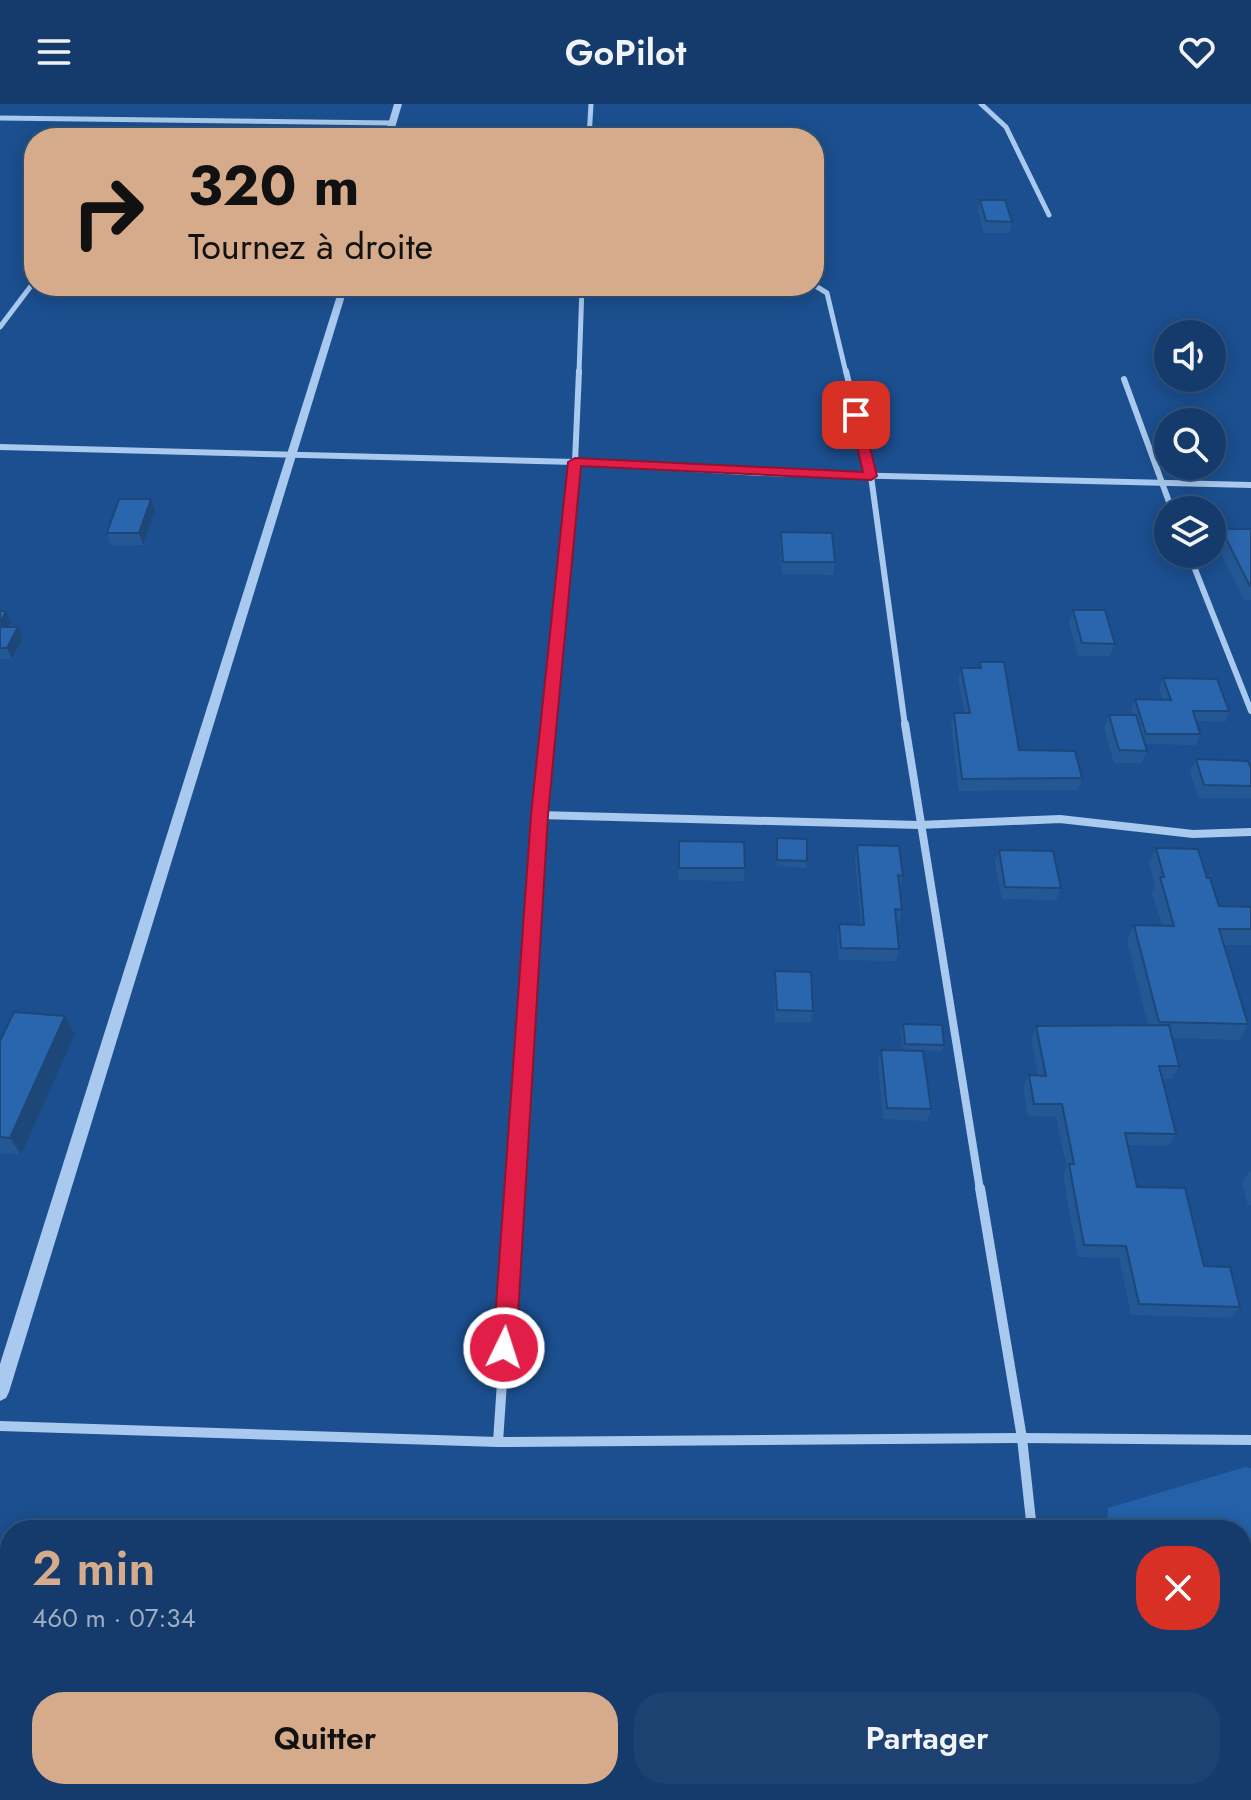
<!DOCTYPE html>
<html lang="fr">
<head>
<meta charset="utf-8">
<style>
	:root { --surface:#143b6b; --page:#1d4271; --text:#f1f3f6; --muted:#9dadc1; --line:#33557e; --accent:#d6ab8b }
	body { margin:0; font-family:Jost,sans-serif; background:var(--page); color:var(--text); height:100vh; display:flex; flex-direction:column; font-size:30px; white-space:nowrap }
	* { box-sizing:border-box; margin:0 }
	p { font-size:26px; color:var(--muted) }
	.icon { flex:none; width:44px; height:44px; fill:none; stroke:currentColor; stroke-width:2; stroke-linecap:round; stroke-linejoin:round }
	.map { position:relative; flex:1; overflow:hidden }
	.panel { position:absolute; left:0px; top:1416px; width:1252px; height:280px; display:flex; flex-direction:column; background:var(--surface); border-radius:32px 32px 0 0; box-shadow:0 4px 20px #0003,0 0 0 2px var(--line) }
	.panel>* { flex:none }
	.guide { position:absolute; left:24px; top:24px; width:800px; height:168px; border-radius:32px; box-shadow:0 4px 20px #0003,0 0 0 2px var(--line); background:#d6ab8b; color:#111; overflow:hidden }
	.controls { position:absolute; left:1154px; top:216px; display:grid; gap:16px }
	.controls a { display:grid; place-items:center; width:72px; height:72px; border-radius:50%; background:var(--surface); box-shadow:0 4px 20px #0003,0 0 0 2px var(--line); font-size:40px }
	.pin { position:absolute; display:grid; place-items:center; width:68px; height:68px; color:#fff; margin:-34px; border-radius:16px; box-shadow:0 4px 12px #0006 }
	.me { position:absolute; width:88px; margin:-44px; rotate:4deg; stroke-linejoin:round; filter:drop-shadow(0 0 6px #0008) }
	.turn { display:flex; align-items:center; gap:28px; height:168px; padding:0 32px; font-size:36px }
	.turn .icon { width:104px; height:104px; stroke-width:2.5 }
	.turn b { display:block; font-size:56px; line-height:68px }
	.round { display:grid; place-items:center; flex:none; width:84px; height:84px; border-radius:32px; background:var(--page) }
	.head { display:flex; align-items:center; justify-content:space-between; height:136px; padding:0 32px }
	h1 { font-size:48px; font-weight:600; line-height:60px; color:var(--accent) }
	.primary-button { display:flex; gap:16px; margin-top:auto; padding:16px 32px }
	.primary-button a { flex:1; height:92px; border-radius:32px; background:var(--accent); color:#111; font-size:32px; font-weight:600; line-height:92px; text-align:center }
	.primary-button a+a { background:var(--page); color:var(--text) }
	header { display:flex; justify-content:space-between; align-items:center; height:104px; padding:0 32px; background:var(--surface); font-size:36px; font-weight:600 }
	.map>svg:first-child { display:block }
</style>
</head>
<body>
<header><svg class="icon" aria-label="menu" viewBox="0 0 24 24"><path d="M4 6h16M4 12h16M4 18h16"/></svg>GoPilot<svg class="icon" aria-label="heart" viewBox="0 0 24 24"><path d="M12 20l-8-8c-3-5 5-10 8-4 3-6 11-1 8 4z"/></svg></header>
<div class="map">
<svg width="1251" height="1696" viewBox="0 0 1251 1696">
	<rect width="100%" height="100%" fill="#1b4f8f"/>
	<!-- green -->
	<polygon fill="#2461a8" points="1245,1363 1251,1364 1251,1646 1242,1644 1242,1426 1107,1426 1108,1404"/>
	<g fill="none" stroke-linecap="round" stroke-linejoin="round">
		<!-- minor-far3 -->
		<g stroke="#a9c9ee" stroke-width="5">
			<polyline points="981,0 1006,23 1049,111"/>
			<polyline points="0,14 392,19"/>
			<polyline points="589,34 591,0"/>
			<polyline points="814,181 827,189 846,269"/>
			<polyline points="0,223 34,178"/>
			<polyline points="579,269 582,182"/>
		</g>
		<!-- minor-far2 -->
		<g stroke="#a9c9ee" stroke-width="6">
			<polyline points="846,267 871,372 905,622"/>
			<polyline points="1124,275 1172,406"/>
			<polyline points="0,343 575,358 761,369 1251,381"/>
			<polyline points="1189,450 1251,607"/>
			<polyline points="548,622 575,358 579,267"/>
		</g>
		<!-- minor-far1 -->
		<g stroke="#a9c9ee" stroke-width="8">
			<polyline points="905,620 980,1086"/>
			<polyline points="539,711 919,721 1060,715 1193,730 1251,728"/>
			<polyline points="514,1086 539,711 548,620"/>
		</g>
		<!-- minor -->
		<g stroke="#a9c9ee" stroke-width="10">
			<polyline points="980,1084 1022,1334 1032,1426"/>
			<polyline points="0,1322 498,1338 1022,1334 1251,1336"/>
			<polyline points="498,1338 515,1084"/>
			<polyline points="1060,1686 1061,1696"/>
		</g>
		<!-- tertiary -->
		<g fill="#a9c9ee" fill-rule="evenodd">
			<polygon points="394,0 402,0 392,34 384,34"/>
			<polygon points="340,182 348,182 9,1288 6,1294 0,1297 0,1260"/>
		</g>
	</g>
	<!-- wall -->
	<g fill="#245895">
		<polygon points="980,96 1012,118 1009,129 984,129 978,107"/>
		<polygon points="155,407 143,441 111,442 107,429"/>
		<polygon points="1221,425 1251,425 1251,496 1244,496 1216,439"/>
		<polygon points="781,428 835,458 833,471 782,470 780,440"/>
		<polygon points="1073,506 1115,540 1110,552 1078,552 1069,518"/>
		<polygon points="0,507 6,507 11,518 9,523 23,534 12,555 0,555"/>
		<polygon points="980,558 1019,646 1082,674 1078,686 959,687 951,621 954,609 965,609 958,576 961,564 979,564"/>
		<polygon points="1163,574 1229,607 1225,618 1196,617 1200,630 1196,641 1145,640 1147,647 1142,659 1114,659 1104,624 1109,611 1133,611 1131,606 1135,595 1163,596 1159,585"/>
		<polygon points="1196,655 1251,664 1251,694 1199,694 1190,668"/>
		<polygon points="777,734 807,757 806,764 776,762"/>
		<polygon points="679,737 745,764 744,777 678,776"/>
		<polygon points="857,741 903,772 899,784 902,806 899,818 896,818 899,845 896,857 839,856 837,832 839,820 861,821 855,753"/>
		<polygon points="1156,744 1207,774 1219,802 1251,803 1251,841 1224,841 1248,920 1239,936 1172,934 1179,962 1172,975 1162,975 1176,1030 1168,1042 1128,1041 1137,1083 1240,1203 1231,1214 1131,1211 1119,1154 1078,1153 1063,1072 1067,1064 1056,1013 1028,1012 1023,984 1029,971 1038,971 1031,935 1036,922 1148,921 1127,837 1134,821 1162,822 1152,789 1155,783 1149,760"/>
		<polygon points="999,746 1061,784 1056,796 1002,795 995,758"/>
		<polygon points="775,867 813,907 811,918 775,918 774,879"/>
		<polygon points="65,912 75,930 21,1051 0,1049 0,937"/>
		<polygon points="903,920 944,941 942,947 903,946 901,926"/>
		<polygon points="881,946 931,1005 927,1017 883,1015 878,957"/>
		<polygon points="1249,1068 1251,1068 1251,1101 1248,1101 1242,1079"/>
	</g>
	<!-- shaded-wall -->
	<g fill="#1d4779">
		<polygon points="151,395 155,407 143,441 139,429"/>
		<polygon points="6,507 11,518 3,534 0,526 0,520"/>
		<polygon points="18,523 23,534 12,555 7,544"/>
		<polygon points="65,912 75,930 21,1051 10,1034"/>
	</g>
	<!-- building -->
	<g fill="#2a66ad" stroke="#1d4779" stroke-width="2">
		<polygon points="980,96 1005,96 1012,118 986,117"/>
		<polygon points="119,395 151,395 139,429 107,429"/>
		<polygon points="1221,425 1251,425 1251,482 1250,482"/>
		<polygon points="781,428 832,429 835,458 783,458"/>
		<polygon points="1073,506 1105,506 1115,540 1082,539"/>
		<polygon points="0,507 6,507 0,520"/>
		<polygon points="0,523 18,523 7,544 0,544"/>
		<polygon points="980,558 1004,558 1019,646 1075,647 1082,674 962,675 954,609 970,609 961,564 981,564"/>
		<polygon points="1163,574 1217,575 1229,607 1193,607 1200,630 1146,630 1135,595 1171,596"/>
		<polygon points="1109,611 1136,611 1147,647 1119,646"/>
		<polygon points="1196,655 1248,657 1251,664 1251,682 1204,681"/>
		<polygon points="777,734 807,735 807,757 777,756"/>
		<polygon points="679,737 744,738 745,764 679,764"/>
		<polygon points="857,741 899,742 903,772 898,771 902,806 895,805 899,845 841,844 839,820 864,821"/>
		<polygon points="1156,744 1198,745 1207,774 1210,774 1219,802 1251,803 1251,825 1219,825 1248,920 1159,918 1134,821 1174,822 1160,773 1164,773"/>
		<polygon points="999,746 1053,747 1061,784 1005,783"/>
		<polygon points="775,867 811,868 813,907 777,906"/>
		<polygon points="14,908 65,912 10,1034 0,1033 0,937"/>
		<polygon points="903,920 942,921 944,941 905,940"/>
		<polygon points="1169,921 1179,962 1159,962 1176,1030 1125,1029 1137,1083 1185,1084 1204,1162 1230,1163 1240,1203 1139,1200 1126,1142 1084,1141 1069,1060 1074,1060 1062,1000 1034,1000 1029,971 1046,972 1036,922"/>
		<polygon points="881,946 923,947 931,1005 887,1004"/>
	</g>
	<!-- route -->
	<polygon fill="#e11d48" stroke="#92132f" stroke-width="2" points="856,307 862,311 877,372 871,376 581,362 548,711 516,1244 512,1251 504,1255 496,1251 493,1244 531,711 568,358 575,354 863,368 850,311"/>
</svg>
<div class="controls">
<a><svg class="icon" aria-label="sound" viewBox="0 0 24 24"><path d="M4 9h4l5-4v14l-5-4H4zM17 9q2 3 0 6"/></svg></a>
<a><svg class="icon" aria-label="search" viewBox="0 0 24 24"><circle cx="10" cy="10" r="6"/><path d="M15 15l6 6"/></svg></a>
<a><svg class="icon" aria-label="layers" viewBox="0 0 24 24"><path d="M12 4l9 5-9 5-9-5zM3 14l9 5 9-5"/></svg></a>
</div>
<div class="pin" style="left:856px;top:311px;background:#d93025"><svg class="icon" aria-label="arrive" viewBox="0 0 24 24"><path d="M6 21V4h12l-3 4 3 4H6"/></svg></div>
<svg class="me" style="left:504px;top:1244px" viewBox="-20 -20 40 40"><circle r="17" fill="#e11d48" stroke="#fff" stroke-width="3"/><path d="M0-11L8 9 0 5-8 9z" fill="#fff"/></svg>
<div class="guide">
<div class="turn"><svg class="icon" aria-label="right" viewBox="0 0 24 24"><path d="M7 20v-9h11M14 6l5 5-5 5"/></svg><div><b>320 m</b>Tournez à droite</div></div>
</div>
<section class="panel">
<div class="head"><div><h1>2 min</h1><p>460 m · 07:34</p></div><a class="round" style="background:#d93025;color:#fff"><svg class="icon" aria-label="close" viewBox="0 0 24 24"><path d="M6 6l12 12M18 6L6 18"/></svg></a></div>
<div class="primary-button"><a>Quitter</a><a>Partager</a></div>
</section>
</div>
</body>
</html>
